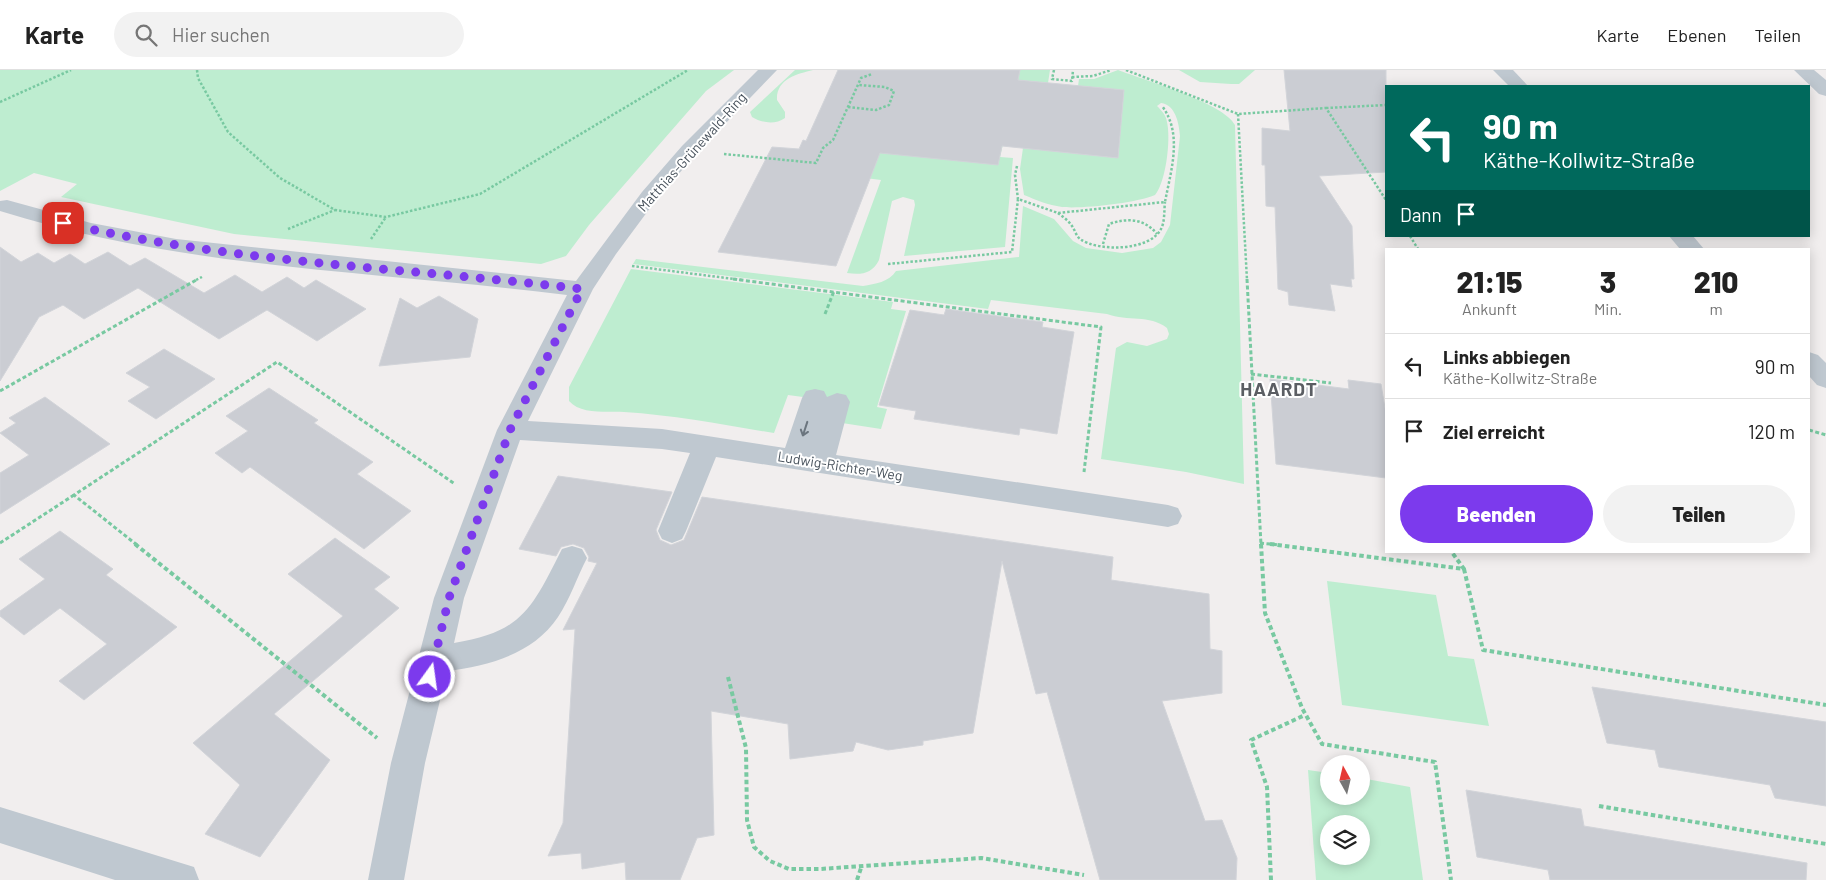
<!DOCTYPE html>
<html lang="de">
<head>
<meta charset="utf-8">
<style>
	:root { --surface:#fff; --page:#f2f2f2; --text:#222; --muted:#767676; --line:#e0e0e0; --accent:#7c3aed }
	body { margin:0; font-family:Barlow,sans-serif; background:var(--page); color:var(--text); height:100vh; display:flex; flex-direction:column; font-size:19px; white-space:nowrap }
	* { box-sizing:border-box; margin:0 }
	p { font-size:16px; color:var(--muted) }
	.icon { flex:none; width:28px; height:28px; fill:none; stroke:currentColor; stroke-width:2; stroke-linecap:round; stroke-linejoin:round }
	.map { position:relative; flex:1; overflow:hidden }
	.side { position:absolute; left:1385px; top:178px; width:425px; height:305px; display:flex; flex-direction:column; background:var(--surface); border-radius:0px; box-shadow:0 2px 12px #0003 }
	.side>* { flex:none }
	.banner { position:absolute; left:1385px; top:15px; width:425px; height:152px; border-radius:0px; box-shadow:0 2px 12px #0003; background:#00695c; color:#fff; overflow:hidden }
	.needle { width:32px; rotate:352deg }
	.buttons { position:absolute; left:1320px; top:685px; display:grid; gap:10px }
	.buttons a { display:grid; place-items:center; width:50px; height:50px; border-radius:50%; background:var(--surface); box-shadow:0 2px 12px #0003; font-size:25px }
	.pin { position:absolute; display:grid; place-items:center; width:42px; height:42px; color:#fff; margin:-21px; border-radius:10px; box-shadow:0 2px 8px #0006 }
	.me { position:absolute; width:55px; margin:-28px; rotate:14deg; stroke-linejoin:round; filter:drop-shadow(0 0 4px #0008) }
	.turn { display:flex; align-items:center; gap:18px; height:105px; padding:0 15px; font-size:22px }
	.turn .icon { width:65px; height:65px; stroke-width:2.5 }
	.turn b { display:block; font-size:35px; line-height:42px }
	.then { display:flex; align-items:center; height:48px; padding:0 15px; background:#0003; gap:10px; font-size:19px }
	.eta { display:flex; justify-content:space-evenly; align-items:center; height:85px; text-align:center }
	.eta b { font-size:30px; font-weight:800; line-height:35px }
	.primary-button { display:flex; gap:10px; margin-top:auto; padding:10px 15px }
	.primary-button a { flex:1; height:58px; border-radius:30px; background:var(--accent); color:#fff; font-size:20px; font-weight:800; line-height:58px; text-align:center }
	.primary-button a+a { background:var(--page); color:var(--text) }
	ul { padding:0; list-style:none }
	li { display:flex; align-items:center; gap:15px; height:65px; padding:0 15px; border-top:1px solid var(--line) }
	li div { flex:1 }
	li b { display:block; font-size:19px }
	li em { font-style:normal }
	header { display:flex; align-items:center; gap:30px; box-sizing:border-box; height:70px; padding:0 25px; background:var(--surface); border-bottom:1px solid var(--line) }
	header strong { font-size:24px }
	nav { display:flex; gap:28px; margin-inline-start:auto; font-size:18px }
	.search { width:350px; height:45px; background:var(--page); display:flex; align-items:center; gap:12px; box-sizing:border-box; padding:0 18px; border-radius:28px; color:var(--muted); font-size:19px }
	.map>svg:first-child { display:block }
</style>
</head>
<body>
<header>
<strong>Karte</strong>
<div class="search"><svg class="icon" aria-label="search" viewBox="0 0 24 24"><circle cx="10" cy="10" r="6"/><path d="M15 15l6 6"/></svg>Hier suchen</div>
<nav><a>Karte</a><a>Ebenen</a><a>Teilen</a></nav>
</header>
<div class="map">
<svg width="1826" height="810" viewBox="0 0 1826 810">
	<rect width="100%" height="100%" fill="#f1eeee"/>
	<!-- green -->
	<g fill="#beedd0" fill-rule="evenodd">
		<polygon points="0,0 734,0 706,21 589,155 566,186 541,194 234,164 61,127 77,114 34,103 0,121"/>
		<path d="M795,0H813C797,4 776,9 777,30L785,42V48C775,55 762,53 752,47L750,42Z"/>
		<path d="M998,0H1050L1048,13L1018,10L1000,87L1013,88L1005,177L904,186L915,135L914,130L903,127L892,131L879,190C872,204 861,205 847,203L881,110L865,108L899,18Z"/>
		<path d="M1118,0C1144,10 1224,33 1235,55L1244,414L1186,402L1101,389L1116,278L1127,272L1147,276L1167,269L1169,264L1167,258C1149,244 1128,252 1107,244L991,230L988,239L633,194L636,189L863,216C875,214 889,212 896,201L1019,187L1023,136L1054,149L1073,171L1086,178L1122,183L1153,178L1161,172L1170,155L1180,66C1179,54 1176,35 1161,33L1157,36C1162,41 1166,45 1167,52C1171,69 1166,112 1155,125C1137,133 1082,139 1062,137C1048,135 1036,130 1024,125L1020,99L1023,78L1118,88L1124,20L1078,16L1079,9H1094Z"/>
		<polygon points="1179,0 1255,0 1239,14 1231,14 1200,12"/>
		<path d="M631,199L893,232L891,239L906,241L877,337L887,339L881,359L842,353L848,333L788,325L774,363C724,355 674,345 624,342C607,341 581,345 569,331V317Z"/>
		<polygon points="1327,511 1436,525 1448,586 1474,589 1489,656 1342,635"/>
		<path d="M1308,700L1329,703V726H1361V708L1410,717L1423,810H1316ZM1329,754H1361V786H1329Z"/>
	</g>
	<!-- building -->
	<g fill="#cbcdd3" stroke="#d2d4d9">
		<polygon points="838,0 1020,0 1018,10 1124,20 1118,88 1002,76 998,95 880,83 836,196 718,182 772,77 799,79 803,70 806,71"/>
		<polygon points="1284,0 1386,0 1386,102 1319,106 1352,156 1354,209 1351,209 1352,217 1330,214 1335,241 1289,235 1288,222 1278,219 1275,137 1266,136 1265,95 1262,95 1262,58 1290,61"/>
		<polygon points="0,177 21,192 38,183 54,193 70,184 85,194 108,182 130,196 145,188 204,223 235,205 262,222 287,207 304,218 316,210 366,239 317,271 267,240 219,269 138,218 84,249 63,235 39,247 0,311"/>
		<polygon points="439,226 478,249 470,287 379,296 400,228 417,238"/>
		<polygon points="946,239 1043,252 1042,257 1074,262 1057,364 1020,358 1019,365 914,349 916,341 879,335 910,240 944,245"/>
		<polygon points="164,279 215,309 156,349 128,331 150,317 126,303"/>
		<polygon points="1270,309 1349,319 1348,310 1381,314 1386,344 1386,408 1276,394"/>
		<polygon points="269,318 318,350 314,353 373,392 357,404 411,441 364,479 250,397 242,403 215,383 248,361 226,346"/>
		<polygon points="45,327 110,374 0,444 0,403 29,385 0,363 16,353 9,348"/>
		<polygon points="558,406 672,422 656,460 660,470 671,475 684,470 702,427 1113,487 1111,510 1209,524 1210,579 1222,581 1222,623 1162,631 1205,751 1222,750 1237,788 1236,810 1100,810 1047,622 1036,624 1002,491 973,663 923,671 923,675 888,680 856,672 853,681 790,689 788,654 711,641 714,765 697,768 680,810 626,810 625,792 582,799 581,783 548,786 563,753 575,559 563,560 597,493 588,491 589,487 584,478 573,474 561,477 556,486 519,479"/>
		<polygon points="60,461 113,499 106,505 177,557 84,630 59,611 107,574 60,538 24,565 0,546 0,541 45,509 19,489"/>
		<polygon points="335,468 390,507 374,519 399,538 274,644 330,690 260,787 205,764 240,715 193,673 343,546 288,504"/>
		<polygon points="1592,617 1826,652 1826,736 1775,728 1770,715 1659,697 1655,680 1607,673"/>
		<polygon points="1466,720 1581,739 1584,756 1807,793 1806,810 1550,810 1548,800 1477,787"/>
	</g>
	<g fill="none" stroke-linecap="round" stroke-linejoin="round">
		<!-- path-far2 -->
		<g stroke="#78c9a1" stroke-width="2.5" stroke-dasharray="2.5 2" stroke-linecap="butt">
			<polyline points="197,0 198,8 228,62 280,108 335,140 386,147 480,124 688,0"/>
			<polyline points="1054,0 1052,9 1072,11 1073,0"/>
			<polyline points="1126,0 1238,44 1326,38 1386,130"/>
			<polyline points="1072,7 1093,6 1111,0"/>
			<polyline points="0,32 71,0"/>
			<polyline points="848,37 876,40 889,35 894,21 885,17 858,15"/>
			<polyline points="1326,38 1386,35"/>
			<polyline points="1238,44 1247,210"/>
			<polyline points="724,84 816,93 823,78 833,70 861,8 872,4"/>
			<polyline points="1017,96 1015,105 1018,129"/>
			<path d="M1058,143C1063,147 1069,151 1072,156C1075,160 1076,166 1080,169C1098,182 1150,181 1161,159C1165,152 1164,140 1165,132"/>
			<polyline points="288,159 335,140"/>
			<polyline points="1410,166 1418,179"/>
			<polyline points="371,169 386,147"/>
			<path d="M1103,174L1109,154C1127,148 1144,148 1157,164"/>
			<path d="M888,194L1012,182L1018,129L1058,143L1165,132C1171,100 1183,64 1162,36"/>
			<polyline points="632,196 742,210"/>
			<polyline points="196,210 202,207"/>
		</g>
		<!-- path-far1 -->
		<g stroke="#78c9a1" stroke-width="3" stroke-dasharray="4 2.5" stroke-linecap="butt">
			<polyline points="733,209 1101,257 1084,402"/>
			<polyline points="1247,209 1261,475"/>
			<polyline points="825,244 834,221"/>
			<polyline points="1251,304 1331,313"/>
			<polyline points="0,321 198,209"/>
			<polyline points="1809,360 1826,365"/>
			<polyline points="0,473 74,425"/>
			<polyline points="1260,473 1279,475"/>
			<polyline points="137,475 74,425 277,292 455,414"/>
		</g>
		<!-- path -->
		<g stroke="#78c9a1" stroke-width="4" stroke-dasharray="4.5 3" stroke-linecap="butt">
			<polyline points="135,474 377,668"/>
			<polyline points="1261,474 1265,543 1302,638 1322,674 1435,692 1451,810"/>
			<polyline points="1270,474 1464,499 1451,481"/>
			<polyline points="1464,499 1483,580 1826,635"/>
			<polyline points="728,607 746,678 747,750 754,777 770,791 789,799 820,799 981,788 1084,805"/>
			<polyline points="1599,736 1826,774"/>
			<polyline points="857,810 861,798"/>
			<polyline points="1271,810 1267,717 1251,670 1305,645"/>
		</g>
		<!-- minor -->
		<g fill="#bfc8d0" fill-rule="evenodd">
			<path d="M758,0H777L696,84L656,130L616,184L593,219L528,351L662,359L785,378L802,328L806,321L815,319L824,321L827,327L837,323L846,325L850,332L836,385L1168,435L1178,438L1182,446L1178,454L1168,457L716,387L686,461L682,469L672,473L662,469L658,461L690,383L662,379L520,370L464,528L454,573C523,562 532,538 562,479L572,476L582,479L587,488C577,507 570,529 558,547C533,584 489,596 447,601L425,693L404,810H368L391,693L434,528L497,360L567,225C377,201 184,199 0,141V131L7,130L91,153L176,169L576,211L642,122L682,76Z"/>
			<polygon points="1493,0 1513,0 1528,16 1509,16"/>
			<polygon points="1794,0 1814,0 1826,10 1826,26 1819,24"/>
			<polygon points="1669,166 1693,166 1704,179 1680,179"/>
			<polygon points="1809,282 1818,285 1826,293 1826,318 1817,315 1809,306"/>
			<polygon points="0,737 194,797 199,810 115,810 0,773"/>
		</g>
	</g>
	<!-- one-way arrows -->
	<defs><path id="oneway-shaft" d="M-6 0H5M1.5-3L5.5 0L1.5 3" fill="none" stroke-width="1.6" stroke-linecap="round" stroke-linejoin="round" transform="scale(1.25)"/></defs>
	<use stroke="#6b757e" href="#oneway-shaft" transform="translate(805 359) rotate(108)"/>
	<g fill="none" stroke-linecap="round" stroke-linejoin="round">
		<!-- route -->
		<path stroke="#7c3aed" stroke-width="9" stroke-dasharray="0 16.2" d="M63,153C233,193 409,198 582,219L510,360L449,528L430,607"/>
	</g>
	<g text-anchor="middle" stroke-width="4" stroke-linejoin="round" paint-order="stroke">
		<!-- street labels -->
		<g font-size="14" fill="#47515b" stroke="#fff">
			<text transform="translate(692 82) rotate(-48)" y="5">Matthias-Grünewald-Ring</text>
			<text transform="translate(840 396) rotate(9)" y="5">Ludwig-Richter-Weg</text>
		</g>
		<!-- district labels -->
		<g font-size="19" font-weight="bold" letter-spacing="1" fill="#5b5e63" stroke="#fff">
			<text x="1279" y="326">HAARDT</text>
		</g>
	</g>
</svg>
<div class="buttons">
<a><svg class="needle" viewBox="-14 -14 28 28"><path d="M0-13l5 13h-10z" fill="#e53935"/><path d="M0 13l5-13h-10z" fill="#767676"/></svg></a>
<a><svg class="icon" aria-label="layers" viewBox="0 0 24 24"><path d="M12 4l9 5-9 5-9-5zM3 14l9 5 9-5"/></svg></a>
</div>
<div class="pin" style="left:63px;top:153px;background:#d93025"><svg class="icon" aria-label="arrive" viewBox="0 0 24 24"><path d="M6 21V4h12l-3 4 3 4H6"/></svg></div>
<svg class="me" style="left:430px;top:607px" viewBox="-20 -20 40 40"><circle r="17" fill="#7c3aed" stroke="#fff" stroke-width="3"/><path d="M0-11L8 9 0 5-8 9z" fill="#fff"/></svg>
<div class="banner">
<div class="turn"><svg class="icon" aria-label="left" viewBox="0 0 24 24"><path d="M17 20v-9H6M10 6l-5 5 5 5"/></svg><div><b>90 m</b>Käthe-Kollwitz-Straße</div></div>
<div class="then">Dann<svg class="icon" aria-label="arrive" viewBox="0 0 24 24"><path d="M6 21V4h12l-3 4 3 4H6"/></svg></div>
</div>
<section class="side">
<div class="eta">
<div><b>21:15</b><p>Ankunft</p></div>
<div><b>3</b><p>Min.</p></div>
<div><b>210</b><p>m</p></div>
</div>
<ul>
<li><svg class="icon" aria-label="left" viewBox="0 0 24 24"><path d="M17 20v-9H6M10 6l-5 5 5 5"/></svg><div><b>Links abbiegen</b><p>Käthe-Kollwitz-Straße</p></div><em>90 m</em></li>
<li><svg class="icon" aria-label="arrive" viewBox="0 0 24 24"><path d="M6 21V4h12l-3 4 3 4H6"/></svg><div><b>Ziel erreicht</b></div><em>120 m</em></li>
</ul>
<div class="primary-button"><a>Beenden</a><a>Teilen</a></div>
</section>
</div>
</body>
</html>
